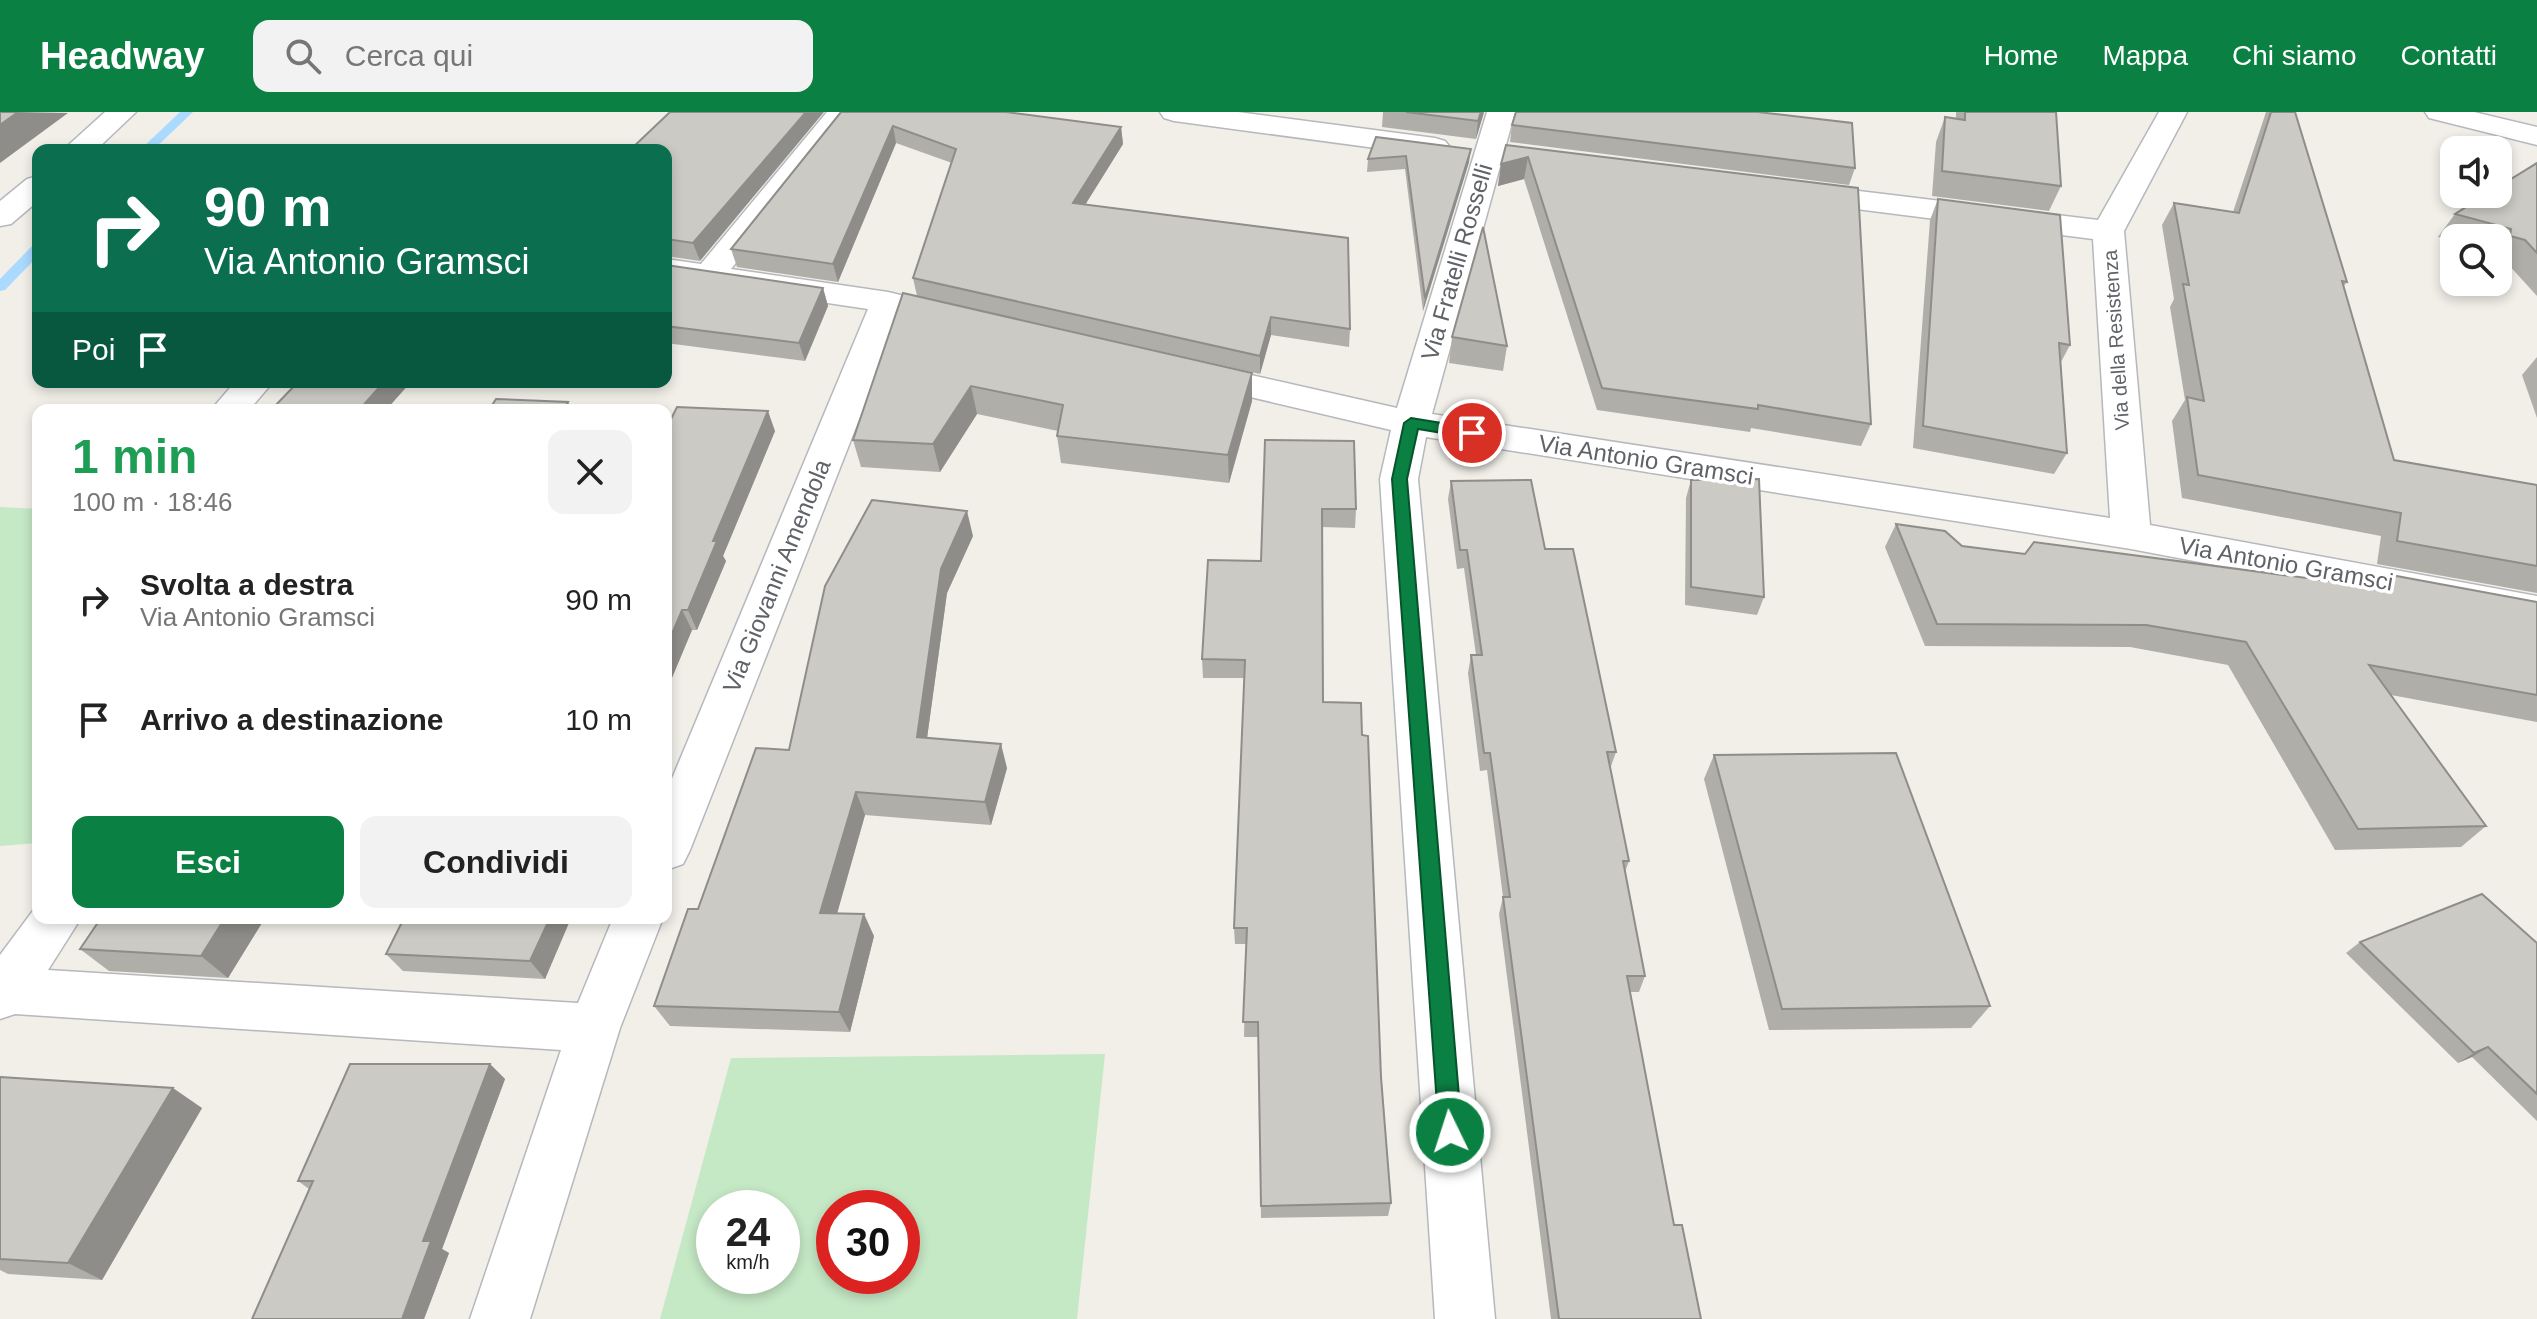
<!DOCTYPE html>
<html lang="it">
<head>
<meta charset="utf-8">
<style>
	:root { --surface:#fff; --page:#f2f2f2; --text:#222; --muted:#767676; --accent:#0b8043 }
	body { margin:0; font-family:Arial,sans-serif; background:var(--page); color:var(--text); height:100vh; display:flex; flex-direction:column; font-size:30px; white-space:nowrap }
	* { box-sizing:border-box; margin:0 }
	p { font-size:26px; color:var(--muted) }
	.icon { flex:none; width:44px; height:44px; fill:none; stroke:currentColor; stroke-width:2; stroke-linecap:round; stroke-linejoin:round }
	.map { position:relative; flex:1; overflow:hidden }
	.drawer { position:absolute; left:32px; top:292px; width:640px; height:520px; display:flex; flex-direction:column; background:var(--surface); border-radius:16px; box-shadow:0 4px 12px #0003 }
	.drawer>* { flex:none }
	.banner { position:absolute; left:32px; top:32px; width:640px; height:244px; border-radius:16px; box-shadow:0 4px 12px #0003; background:#0b6e4f; color:#fff; overflow:hidden }
	.controls { position:absolute; left:2440px; top:24px; display:grid; gap:16px }
	.controls a { display:grid; place-items:center; width:72px; height:72px; border-radius:16px; background:var(--surface); box-shadow:0 4px 12px #0003; font-size:40px }
	.speed { position:absolute; left:696px; top:1078px; display:flex; gap:16px; font-size:40px; font-weight:700; text-align:center }
	.speed>* { display:grid; place-content:center; width:104px; height:104px; border-radius:50%; background:var(--surface); box-shadow:0 4px 12px #0003; line-height:1 }
	.speed small { font-size:20px; font-weight:400 }
	.speed .limit { border:12px solid #d22; background:#fff; color:#111 }
	.pin { position:absolute; display:grid; place-items:center; width:68px; height:68px; color:#fff; margin:-34px; border:4px solid #fff; border-radius:50%; box-shadow:0 2px 8px #0007 }
	.me { position:absolute; width:88px; margin:-44px; rotate:356deg; stroke-linejoin:round; filter:drop-shadow(0 0 6px #0008) }
	.turn { display:flex; align-items:center; gap:28px; height:168px; padding:0 40px; font-size:36px }
	.turn .icon { width:104px; height:104px; stroke-width:2.5 }
	.turn b { display:block; font-size:56px; line-height:68px }
	.then { display:flex; align-items:center; height:76px; padding:0 40px; background:#0003; gap:16px; font-size:30px }
	.round { display:grid; place-items:center; flex:none; width:84px; height:84px; border-radius:16px; background:var(--page) }
	.head { display:flex; align-items:center; justify-content:space-between; height:136px; padding:0 40px }
	h1 { font-size:48px; font-weight:800; line-height:60px; color:#1e9e55 }
	.cta { display:flex; gap:16px; margin-top:auto; padding:16px 40px }
	.cta a { flex:1; height:92px; border-radius:16px; background:var(--accent); color:#fff; font-size:32px; font-weight:800; line-height:92px; text-align:center }
	.cta a+a { background:var(--page); color:var(--text) }
	ul { padding:0; list-style:none }
	li { display:flex; align-items:center; gap:24px; height:120px; padding:0 40px }
	li div { flex:1 }
	li b { display:block; font-size:30px }
	li em { font-style:normal }
	header { display:flex; align-items:center; gap:48px; box-sizing:border-box; height:112px; padding:0 40px; background:var(--accent); color:#fff }
	header strong { font-size:38px }
	nav { display:flex; gap:44px; margin-inline-start:auto; font-size:28px }
	.search { width:560px; height:72px; background:var(--page); display:flex; align-items:center; gap:20px; box-sizing:border-box; padding:0 28px; border-radius:16px; color:var(--muted); font-size:30px }
	.map>svg:first-child { display:block }
</style>
</head>
<body>
<header>
<strong>Headway</strong>
<div class="search"><svg class="icon" aria-label="search" viewBox="0 0 24 24"><circle cx="10" cy="10" r="6"/><path d="M15 15l6 6"/></svg>Cerca qui</div>
<nav><a>Home</a><a>Mappa</a><a>Chi siamo</a><a>Contatti</a></nav>
</header>
<div class="map">
<svg width="2537" height="1207" viewBox="0 0 2537 1207">
	<rect width="100%" height="100%" fill="#f1efe8"/>
	<!-- green -->
	<g fill="#c5e8c5" fill-rule="evenodd">
		<polygon points="0,395 38,397 38,731 0,734"/>
		<path d="M1105,942L1077,1207H660L731,946ZM714,1096H782V1164H714ZM834,1096H902V1164H834Z"/>
	</g>
	<g fill="none" stroke-linecap="round" stroke-linejoin="round">
		<!-- stream -->
		<g fill="#aadaff" fill-rule="evenodd">
			<polygon points="180,0 193,0 153,38 140,38"/>
			<polygon points="38,132 38,144 5,178 0,179 0,167 33,133"/>
		</g>
		<!-- street casing -->
		<g stroke="#b5b8bc" stroke-width="3">
			<g id="street">
				<polygon points="105,0 136,0 96,38 63,38"/>
				<polygon points="827,0 856,0 731,157 888,180 967,199 972,206 967,213 955,216 900,203 690,738 683,752 666,758 666,681 868,197 666,167 666,147 701,152"/>
				<polygon points="1160,0 1238,0 1435,26 1445,29 1450,35 1445,41 1435,44 1174,9 1164,6"/>
				<polygon points="1487,0 1515,0 1432,302 2110,406 2093,127 1801,90 1790,87 1786,81 1790,75 1801,72 2098,108 2159,0 2187,0 2124,119 2150,413 2537,484 2537,514 2131,437 1426,325 1418,367 1495,1207 1435,1207 1380,367 1391,318 1182,269 1176,261 1182,253 1194,250 1397,296"/>
				<polygon points="2425,0 2474,0 2537,15 2537,33 2429,6"/>
				<polygon points="38,64 38,89 11,112 0,114 0,89 27,67"/>
				<polygon points="235,270 273,270 249,298 211,298"/>
				<polygon points="38,792 38,806 81,806 48,858 578,891 613,806 663,806 620,916 530,1207 470,1207 561,938 15,902 0,907 0,843"/>
			</g>
		</g>
		<!-- street -->
		<use href="#street" fill="#fff" fill-rule="evenodd"/>
	</g>
	<!-- wall -->
	<g fill="#afaea9">
		<polygon points="841,0 1121,15 1123,32 1085,93 1350,217 1349,235 1271,223 1260,262 917,184 913,166 952,51 896,31 838,170 737,155 731,137"/>
		<polygon points="1383,0 1484,0 1476,27 1382,15"/>
		<polygon points="1956,0 2056,0 2061,74 2049,99 1932,84 1936,30 1945,5 1956,6"/>
		<polygon points="2266,0 2295,0 2347,170 2343,175 2394,348 2537,373 2537,481 2377,452 2381,424 2182,386 2172,309 2185,288 2170,195 2174,187 2162,113 2174,91 2233,100"/>
		<polygon points="1512,13 1855,56 1849,73 1510,30"/>
		<polygon points="1376,25 1469,50 1423,199 1405,57 1367,60 1368,47"/>
		<polygon points="1506,33 1858,76 1871,312 1861,334 1751,316 1750,320 1597,298 1524,67 1498,74"/>
		<polygon points="666,38 700,149 666,144"/>
		<polygon points="2537,51 2537,184 2507,151 2498,149 2498,126 2454,126 2454,129 2438,125 2455,102"/>
		<polygon points="1938,87 2070,233 2061,250 2067,341 2054,362 1913,336 1930,108"/>
		<polygon points="666,153 823,176 828,194 805,249 666,231"/>
		<polygon points="903,181 1252,261 1252,289 1229,371 1061,351 1057,324 1058,319 977,302 940,360 861,355 853,328"/>
		<polygon points="1452,225 1507,234 1503,259 1449,251"/>
		<polygon points="2537,245 2537,306 2522,263"/>
		<polygon points="666,317 775,319 723,444 726,449 697,518 692,518 666,580"/>
		<polygon points="1265,328 1356,397 1355,416 1322,415 1323,590 1362,623 1381,965 1391,1091 1388,1104 1261,1106 1258,925 1244,925 1246,832 1235,832 1234,816 1244,566 1203,566 1202,547 1261,449"/>
		<polygon points="1691,368 1764,485 1757,503 1685,493 1686,386"/>
		<polygon points="1451,369 1545,437 1616,640 1610,657 1629,749 1625,760 1645,864 1639,880 1630,880 1674,1113 1701,1207 1551,1207 1499,802 1503,785 1487,658 1480,659 1468,561 1471,543 1476,543 1464,456 1457,457 1448,387"/>
		<polygon points="1896,412 1962,434 2025,442 2380,476 2391,463 2537,490 2537,610 2391,583 2486,714 2461,735 2335,738 2228,553 2130,535 1925,534 1885,435"/>
		<polygon points="973,424 947,481 927,626 1007,656 991,713 865,703 837,801 874,824 850,920 670,914 654,894 698,797 789,638"/>
		<polygon points="1714,643 1990,894 1971,916 1769,918 1704,667"/>
		<polygon points="101,806 265,806 228,866 109,859 80,837"/>
		<polygon points="571,806 545,867 403,859 386,842"/>
		<polygon points="2360,830 2537,831 2537,1009 2472,945 2458,951 2346,841"/>
		<polygon points="490,952 505,967 442,1137 449,1141 424,1207 252,1207 309,1077 298,1069"/>
		<polygon points="0,965 202,996 102,1168 8,1162 0,1158"/>
	</g>
	<!-- shaded-wall -->
	<g fill="#8f8d8a">
		<polygon points="18,0 68,1 0,51 0,13"/>
		<polygon points="806,0 824,0 700,149 693,131"/>
		<polygon points="1481,0 1484,0 1476,27 1478,9"/>
		<polygon points="893,14 896,31 838,170 833,152"/>
		<polygon points="1121,15 1123,32 1075,109 1073,91"/>
		<polygon points="1471,37 1469,50 1423,199 1425,186"/>
		<polygon points="1528,45 1524,67 1498,74 1501,52"/>
		<polygon points="823,176 828,194 805,249 799,231"/>
		<polygon points="1271,205 1271,223 1260,262 1260,244"/>
		<polygon points="1252,261 1252,289 1229,371 1228,343"/>
		<polygon points="384,270 411,270 386,298 359,298"/>
		<polygon points="971,274 977,302 940,360 933,332"/>
		<polygon points="568,290 572,298 563,298"/>
		<polygon points="768,299 775,319 723,444 726,449 697,518 688,498 713,429"/>
		<polygon points="967,399 973,424 947,481 924,648 917,625 941,457"/>
		<polygon points="682,498 692,518 666,580 666,536"/>
		<polygon points="1001,632 1007,656 991,713 985,690"/>
		<polygon points="856,680 865,703 831,823 820,801"/>
		<polygon points="864,802 874,824 850,920 839,900"/>
		<polygon points="225,806 265,806 228,866 201,844"/>
		<polygon points="550,806 571,806 545,867 530,849"/>
		<polygon points="2488,935 2472,945 2458,951 2474,941"/>
		<polygon points="490,952 505,967 442,1137 449,1141 424,1207 402,1207 423,1129"/>
		<polygon points="173,976 202,996 102,1168 68,1151"/>
	</g>
	<!-- building -->
	<g fill="#cccac5" stroke="#8f8d8a" stroke-width="2">
		<polygon points="0,0 18,0 0,13"/>
		<polygon points="670,0 806,0 693,131 666,127 666,38 630,38"/>
		<polygon points="841,0 1006,0 1121,15 1073,91 1348,126 1350,217 1271,205 1260,244 913,166 956,37 893,14 833,152 731,137"/>
		<polygon points="1406,0 1481,0 1478,9"/>
		<polygon points="1516,0 1758,0 1852,11 1855,56 1512,13"/>
		<polygon points="1965,0 2056,0 2061,74 1942,59 1945,5 1965,8"/>
		<polygon points="2271,0 2295,0 2347,170 2342,169 2394,348 2537,373 2537,454 2397,429 2401,401 2198,363 2187,285 2204,289 2183,172 2189,173 2174,91 2239,101"/>
		<polygon points="1376,25 1471,37 1425,186 1406,44 1368,47"/>
		<polygon points="437,33 476,38 431,38"/>
		<polygon points="1506,33 1858,76 1871,312 1758,293 1758,297 1602,276 1528,45 1501,52"/>
		<polygon points="2537,51 2537,141 2525,128 2510,124 2511,117 2455,102 2487,82 2498,82 2498,75"/>
		<polygon points="1938,87 2060,103 2070,233 2059,231 2067,341 1923,314"/>
		<polygon points="1483,115 1507,234 1452,225"/>
		<polygon points="666,153 823,176 799,231 666,214"/>
		<polygon points="903,181 1252,261 1228,343 1057,324 1063,293 971,274 933,332 853,328"/>
		<polygon points="298,270 384,270 359,298 271,298"/>
		<polygon points="496,287 568,290 563,298 489,298"/>
		<polygon points="677,295 768,299 713,429 717,429 688,498 682,498 666,536 666,317"/>
		<polygon points="1265,328 1354,329 1356,397 1322,397 1323,590 1361,591 1362,623 1368,624 1381,965 1391,1091 1261,1094 1258,910 1243,910 1247,816 1234,816 1245,548 1202,547 1208,448 1261,449"/>
		<polygon points="1759,367 1764,485 1691,475 1691,368"/>
		<polygon points="1531,368 1545,437 1573,437 1616,640 1607,640 1629,749 1623,749 1645,864 1627,864 1674,1113 1682,1113 1701,1207 1559,1207 1503,785 1510,785 1490,641 1484,641 1471,543 1482,543 1467,438 1460,438 1451,369"/>
		<polygon points="872,388 967,399 941,457 917,625 1001,632 985,690 856,680 820,801 864,802 839,900 654,894 688,797 698,797 756,636 789,638 825,474"/>
		<polygon points="1896,412 1945,419 1962,434 2025,442 2034,430 2389,477 2391,463 2537,490 2537,583 2369,553 2486,714 2358,717 2246,530 2146,513 1937,512"/>
		<polygon points="1896,641 1990,894 1782,897 1714,643"/>
		<polygon points="2482,782 2537,831 2537,982 2488,935 2474,941 2360,830"/>
		<polygon points="101,806 225,806 201,844 80,837"/>
		<polygon points="404,806 550,806 530,849 386,842"/>
		<polygon points="350,952 490,952 423,1129 431,1129 402,1207 252,1207 313,1069 298,1069"/>
		<polygon points="0,965 173,976 68,1151 0,1147"/>
	</g>
	<!-- route -->
	<polygon fill="#0b8043" stroke="#07532c" stroke-width="2" points="1411,306 1472,316 1480,321 1472,326 1418,317 1407,367 1462,1020 1458,1028 1450,1031 1442,1028 1439,1020 1392,367 1404,311"/>
	<g text-anchor="middle" stroke-width="7" stroke-linejoin="round" paint-order="stroke">
		<!-- far-street labels -->
		<g font-size="20" fill="#5f6368" stroke="#fff">
			<text transform="translate(2116 228) rotate(-94)" y="7">Via della Resistenza</text>
		</g>
		<!-- street labels -->
		<g font-size="24" fill="#5f6368" stroke="#fff">
			<text transform="translate(1457 150) rotate(-74)" y="8">Via Fratelli Rosselli</text>
			<text transform="translate(1646 348) rotate(9)" y="8">Via Antonio Gramsci</text>
			<text transform="translate(2286 452) rotate(10)" y="8">Via Antonio Gramsci</text>
			<text transform="translate(777 464) rotate(-68)" y="8">Via Giovanni Amendola</text>
		</g>
	</g>
</svg>
<div class="controls">
<a><svg class="icon" aria-label="sound" viewBox="0 0 24 24"><path d="M4 9h4l5-4v14l-5-4H4zM17 9q2 3 0 6"/></svg></a>
<a><svg class="icon" aria-label="search" viewBox="0 0 24 24"><circle cx="10" cy="10" r="6"/><path d="M15 15l6 6"/></svg></a>
</div>
<div class="speed"><div>24<small>km/h</small></div><div class="limit">30</div></div>
<div class="pin" style="left:1472px;top:321px;background:#d93025"><svg class="icon" aria-label="arrive" viewBox="0 0 24 24"><path d="M6 21V4h12l-3 4 3 4H6"/></svg></div>
<svg class="me" style="left:1450px;top:1020px" viewBox="-20 -20 40 40"><circle r="17" fill="#0b8043" stroke="#fff" stroke-width="3"/><path d="M0-11L8 9 0 5-8 9z" fill="#fff"/></svg>
<div class="banner">
<div class="turn"><svg class="icon" aria-label="right" viewBox="0 0 24 24"><path d="M7 20v-9h11M14 6l5 5-5 5"/></svg><div><b>90 m</b>Via Antonio Gramsci</div></div>
<div class="then">Poi<svg class="icon" aria-label="arrive" viewBox="0 0 24 24"><path d="M6 21V4h12l-3 4 3 4H6"/></svg></div>
</div>
<section class="drawer">
<div class="head"><div><h1>1 min</h1><p>100 m · 18:46</p></div><a class="round"><svg class="icon" aria-label="close" viewBox="0 0 24 24"><path d="M6 6l12 12M18 6L6 18"/></svg></a></div>
<ul>
<li><svg class="icon" aria-label="right" viewBox="0 0 24 24"><path d="M7 20v-9h11M14 6l5 5-5 5"/></svg><div><b>Svolta a destra</b><p>Via Antonio Gramsci</p></div><em>90 m</em></li>
<li><svg class="icon" aria-label="arrive" viewBox="0 0 24 24"><path d="M6 21V4h12l-3 4 3 4H6"/></svg><div><b>Arrivo a destinazione</b></div><em>10 m</em></li>
</ul>
<div class="cta"><a>Esci</a><a>Condividi</a></div>
</section>
</div>
</body>
</html>
